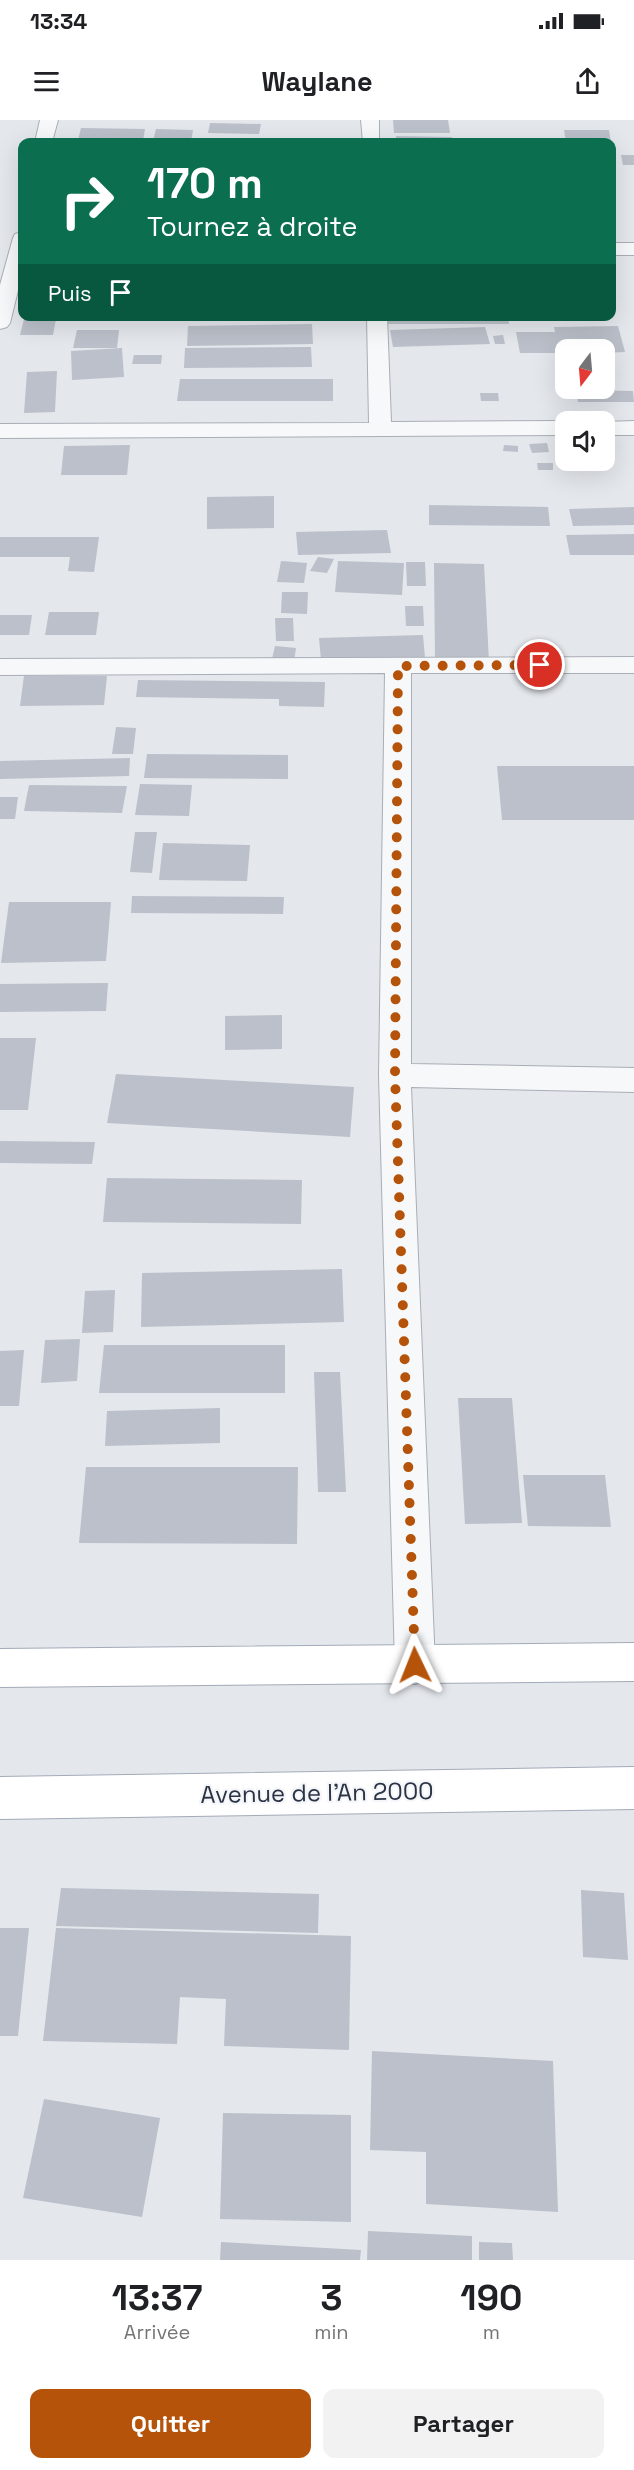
<!DOCTYPE html>
<html lang="fr">
<head>
<meta charset="utf-8">
<style>
	:root { --surface:#fff; --page:#f2f2f2; --text:#202124; --muted:#757577; --accent:#b45309 }
	body { margin:0; font-family:"Space Grotesk",sans-serif; background:var(--page); color:var(--text); height:100vh; display:flex; flex-direction:column; font-size:22px; white-space:nowrap }
	* { box-sizing:border-box; margin:0 }
	p { font-size:20px; color:var(--muted) }
	.icon { flex:none; width:33px; height:33px; fill:none; stroke:currentColor; stroke-width:2; stroke-linecap:round; stroke-linejoin:round }
	.map { position:relative; height:2140px; overflow:hidden }
	.panel { display:flex; flex-direction:column; background:var(--surface); flex:1 }
	.panel>* { flex:none }
	.banner { position:absolute; left:18px; top:18px; width:598px; height:183px; border-radius:12px; box-shadow:0 6px 24px #0002; background:#0b6e4f; color:#fff; overflow:hidden }
	.needle { width:39px; rotate:196deg }
	.controls { position:absolute; left:555px; top:219px; display:grid; gap:12px }
	.controls a { display:grid; place-items:center; width:60px; height:60px; border-radius:12px; background:var(--surface); box-shadow:0 6px 24px #0002; font-size:30px }
	.pin { position:absolute; display:grid; place-items:center; width:51px; height:51px; color:#fff; margin:-26px; border:3px solid #fff; border-radius:50%; box-shadow:0 2px 6px #0007 }
	.me { position:absolute; width:66px; margin:-33px; rotate:358deg; stroke-linejoin:round; filter:drop-shadow(0 0 4px #0008) }
	.turn { display:flex; align-items:center; gap:21px; height:126px; padding:0 30px; font-size:27px }
	.turn .icon { width:78px; height:78px; stroke-width:2.5 }
	.turn b { display:block; font-size:42px; line-height:51px }
	.then { display:flex; align-items:center; height:57px; padding:0 30px; background:#0003; gap:12px; font-size:22px }
	.eta { display:flex; justify-content:space-evenly; align-items:center; height:102px; text-align:center }
	.eta b { font-size:36px; font-weight:700; line-height:42px }
	.button { display:flex; gap:12px; margin-top:auto; padding:12px 30px }
	.button a { flex:1; height:69px; border-radius:12px; background:var(--accent); color:#fff; font-size:24px; font-weight:700; line-height:69px; text-align:center }
	.button a+a { background:var(--page); color:var(--text) }
	.status { display:flex; justify-content:space-between; align-items:center; height:42px; padding:0 30px; background:var(--surface); direction:ltr }
	.status svg { height:16px; fill:currentColor }
	header { display:flex; justify-content:space-between; align-items:center; height:78px; padding:0 30px; background:var(--surface); font-size:27px; font-weight:700 }
	.map>svg:first-child { display:block }
</style>
</head>
<body>
<div class="status"><b>13:34</b><svg viewBox="0 0 49 12"><path d="M0 12V9h3v3zM5 12V6h3v6zM10 12V3h3v9zM15 12V0h3v12zM26 1h20v11H26zM47 4h2v5h-2z"/></svg></div>
<header><svg class="icon" aria-label="menu" viewBox="0 0 24 24"><path d="M4 6h16M4 12h16M4 18h16"/></svg>Waylane<svg class="icon" aria-label="share" viewBox="0 0 24 24"><path d="M12 15V3M7 8l5-5 5 5M5 13v7h14v-7"/></svg></header>
<div class="map">
<svg width="634" height="2140" viewBox="0 0 634 2140">
	<rect width="100%" height="100%" fill="#e4e7ec"/>
	<!-- building -->
	<g fill="#bbc0ca">
		<polygon points="393,0 448,0 450,13 394,13"/>
		<polygon points="210,3 261,4 259,14 208,13"/>
		<polygon points="81,8 145,9 143,21 78,20"/>
		<polygon points="156,9 193,10 191,22 153,21"/>
		<polygon points="564,10 609,10 611,22 566,22"/>
		<polygon points="396,16 452,17 453,22 396,22"/>
		<polygon points="207,18 285,19 285,22 207,22"/>
		<polygon points="621,35 634,35 634,45 623,45"/>
		<polygon points="387,196 508,196 509,204 388,204"/>
		<polygon points="523,196 566,196 566,200 524,200"/>
		<polygon points="24,199 56,199 53,215 20,215"/>
		<polygon points="312,204 313,224 187,226 188,206"/>
		<polygon points="618,206 625,232 604,233 604,230 566,230 566,233 520,233 516,212 555,212 554,207"/>
		<polygon points="485,207 490,224 393,227 390,210"/>
		<polygon points="77,210 119,210 117,228 73,228"/>
		<polygon points="503,215 505,224 495,224 493,216"/>
		<polygon points="311,227 312,247 184,248 185,228"/>
		<polygon points="122,228 124,257 72,260 71,231"/>
		<polygon points="134,235 162,235 161,244 132,244"/>
		<polygon points="57,251 55,292 24,293 27,252"/>
		<polygon points="180,259 333,259 333,281 177,281"/>
		<polygon points="576,270 633,271 634,282 578,282"/>
		<polygon points="480,273 498,273 499,281 481,281"/>
		<polygon points="547,323 549,332 532,333 529,324"/>
		<polygon points="130,325 127,355 61,355 64,326"/>
		<polygon points="504,325 518,326 518,332 503,331"/>
		<polygon points="537,343 553,343 553,350 538,350"/>
		<polygon points="274,376 274,408 207,409 207,377"/>
		<polygon points="429,385 548,387 550,406 429,405"/>
		<polygon points="634,387 634,405 573,406 569,389"/>
		<polygon points="387,410 391,433 298,435 296,412"/>
		<polygon points="634,414 634,435 570,435 566,415"/>
		<polygon points="0,417 99,417 94,452 68,451 70,437 0,437"/>
		<polygon points="318,437 334,439 327,453 310,451"/>
		<polygon points="281,441 307,443 304,463 277,462"/>
		<polygon points="338,441 404,443 402,475 335,472"/>
		<polygon points="406,442 425,442 426,466 407,466"/>
		<polygon points="434,443 484,444 489,542 435,540"/>
		<polygon points="282,472 308,472 307,494 281,493"/>
		<polygon points="405,486 423,486 424,506 406,506"/>
		<polygon points="49,492 99,492 96,515 45,515"/>
		<polygon points="0,495 32,495 29,515 0,515"/>
		<polygon points="275,498 293,498 294,521 276,521"/>
		<polygon points="423,515 425,538 321,540 319,518"/>
		<polygon points="275,526 296,528 294,541 272,539"/>
		<polygon points="24,556 107,556 104,585 20,586"/>
		<polygon points="138,560 325,562 324,587 279,586 279,579 136,577"/>
		<polygon points="116,607 136,608 133,634 112,634"/>
		<polygon points="147,634 288,635 288,659 144,658"/>
		<polygon points="130,638 129,656 0,659 0,641"/>
		<polygon points="497,646 634,646 634,700 502,700"/>
		<polygon points="140,664 192,665 189,696 135,695"/>
		<polygon points="29,665 127,666 122,693 24,691"/>
		<polygon points="0,677 18,677 15,699 0,699"/>
		<polygon points="135,712 157,712 152,753 130,752"/>
		<polygon points="163,723 250,725 247,761 159,760"/>
		<polygon points="132,776 284,777 283,794 131,793"/>
		<polygon points="9,782 111,782 106,841 1,843"/>
		<polygon points="108,863 106,891 0,892 0,864"/>
		<polygon points="282,895 282,929 225,930 225,896"/>
		<polygon points="0,918 36,918 28,990 0,990"/>
		<polygon points="116,954 354,967 350,1017 107,1003"/>
		<polygon points="0,1021 95,1022 92,1044 0,1043"/>
		<polygon points="107,1058 302,1060 301,1104 103,1102"/>
		<polygon points="342,1149 344,1202 141,1207 142,1153"/>
		<polygon points="115,1170 113,1212 82,1213 85,1171"/>
		<polygon points="80,1219 77,1261 41,1263 45,1220"/>
		<polygon points="104,1225 285,1225 285,1273 99,1273"/>
		<polygon points="24,1230 19,1286 0,1286 0,1231"/>
		<polygon points="314,1252 340,1252 346,1372 318,1372"/>
		<polygon points="458,1278 512,1278 522,1403 465,1404"/>
		<polygon points="220,1288 220,1323 105,1326 107,1291"/>
		<polygon points="86,1347 298,1347 297,1424 79,1423"/>
		<polygon points="523,1355 605,1355 611,1407 528,1406"/>
		<polygon points="61,1768 319,1774 318,1813 56,1806"/>
		<polygon points="581,1770 624,1773 628,1840 583,1837"/>
		<polygon points="0,1808 29,1808 18,1916 0,1916"/>
		<polygon points="56,1808 351,1816 349,1930 224,1926 226,1879 180,1877 177,1924 43,1921"/>
		<polygon points="372,1931 553,1941 558,2092 426,2084 426,2032 370,2030"/>
		<polygon points="44,1979 160,1998 142,2097 23,2078"/>
		<polygon points="223,1993 351,1995 351,2102 220,2099"/>
		<polygon points="368,2111 472,2116 472,2140 367,2140"/>
		<polygon points="221,2122 361,2130 360,2140 220,2140"/>
		<polygon points="479,2122 512,2123 513,2140 479,2140"/>
	</g>
	<g fill="none" stroke-linecap="round" stroke-linejoin="round">
		<!-- minor casing -->
		<g stroke="#a9aeb7" stroke-width="2">
			<g id="minor">
				<polygon points="40,0 58,0 52,22 35,22"/>
				<polygon points="361,0 379,0 379,22 363,22"/>
				<polygon points="22,112 22,154 10,203 7,207 0,209 0,165 13,118 15,114"/>
				<rect x="612" y="123" width="22" height="12"/>
				<polygon points="367,196 387,196 391,302 566,301 566,315 0,318 0,304 369,303"/>
				<polygon points="634,301 634,315 604,315 604,302"/>
				<polygon points="634,537 634,553 411,553 411,944 634,948 634,972 411,967 435,1545 429,1559 415,1564 401,1559 395,1545 379,955 385,553 0,555 0,539"/>
			</g>
		</g>
		<!-- primary casing -->
		<g stroke="#a3abb8" stroke-width="2">
			<g id="primary">
				<polygon points="634,1523 634,1561 0,1567 0,1529"/>
				<polygon points="634,1647 634,1689 0,1699 0,1657"/>
			</g>
		</g>
		<!-- minor -->
		<use href="#minor" fill="#f7f8fa" fill-rule="evenodd"/>
		<!-- primary -->
		<use href="#primary" fill="#fff" fill-rule="evenodd"/>
	</g>
	<g fill="none" stroke-linecap="round" stroke-linejoin="round">
		<!-- route -->
		<polyline stroke="#b45309" stroke-width="10" stroke-dasharray="0 18" points="415,1545 395,955 398,546 540,545"/>
	</g>
	<g text-anchor="middle" stroke-width="4.5" stroke-linejoin="round" paint-order="stroke">
		<!-- near-street labels -->
		<g font-size="24" fill="#2b3445" stroke="#f4f6f9">
			<text transform="translate(317 1673) rotate(-1)" y="8">Avenue de l'An 2000</text>
		</g>
	</g>
</svg>
<div class="controls">
<a><svg class="needle" viewBox="-14 -14 28 28"><path d="M0-13l5 13h-10z" fill="#e53935"/><path d="M0 13l5-13h-10z" fill="#757577"/></svg></a>
<a><svg class="icon" aria-label="sound" viewBox="0 0 24 24"><path d="M4 9h4l5-4v14l-5-4H4zM17 9q2 3 0 6"/></svg></a>
</div>
<div class="pin" style="left:540px;top:545px;background:#d93025"><svg class="icon" aria-label="arrive" viewBox="0 0 24 24"><path d="M6 21V4h12l-3 4 3 4H6"/></svg></div>
<svg class="me" style="left:415px;top:1545px" viewBox="-20 -20 40 40"><path d="M0-17L14 15 0 8-14 15z" fill="#b45309" stroke="#fff" stroke-width="4"/></svg>
<div class="banner">
<div class="turn"><svg class="icon" aria-label="right" viewBox="0 0 24 24"><path d="M7 20v-9h11M14 6l5 5-5 5"/></svg><div><b>170 m</b>Tournez à droite</div></div>
<div class="then">Puis<svg class="icon" aria-label="arrive" viewBox="0 0 24 24"><path d="M6 21V4h12l-3 4 3 4H6"/></svg></div>
</div>
</div>
<section class="panel">
<div class="eta">
<div><b>13:37</b><p>Arrivée</p></div>
<div><b>3</b><p>min</p></div>
<div><b>190</b><p>m</p></div>
</div>
<div class="button"><a>Quitter</a><a>Partager</a></div>
</section>
</body>
</html>
